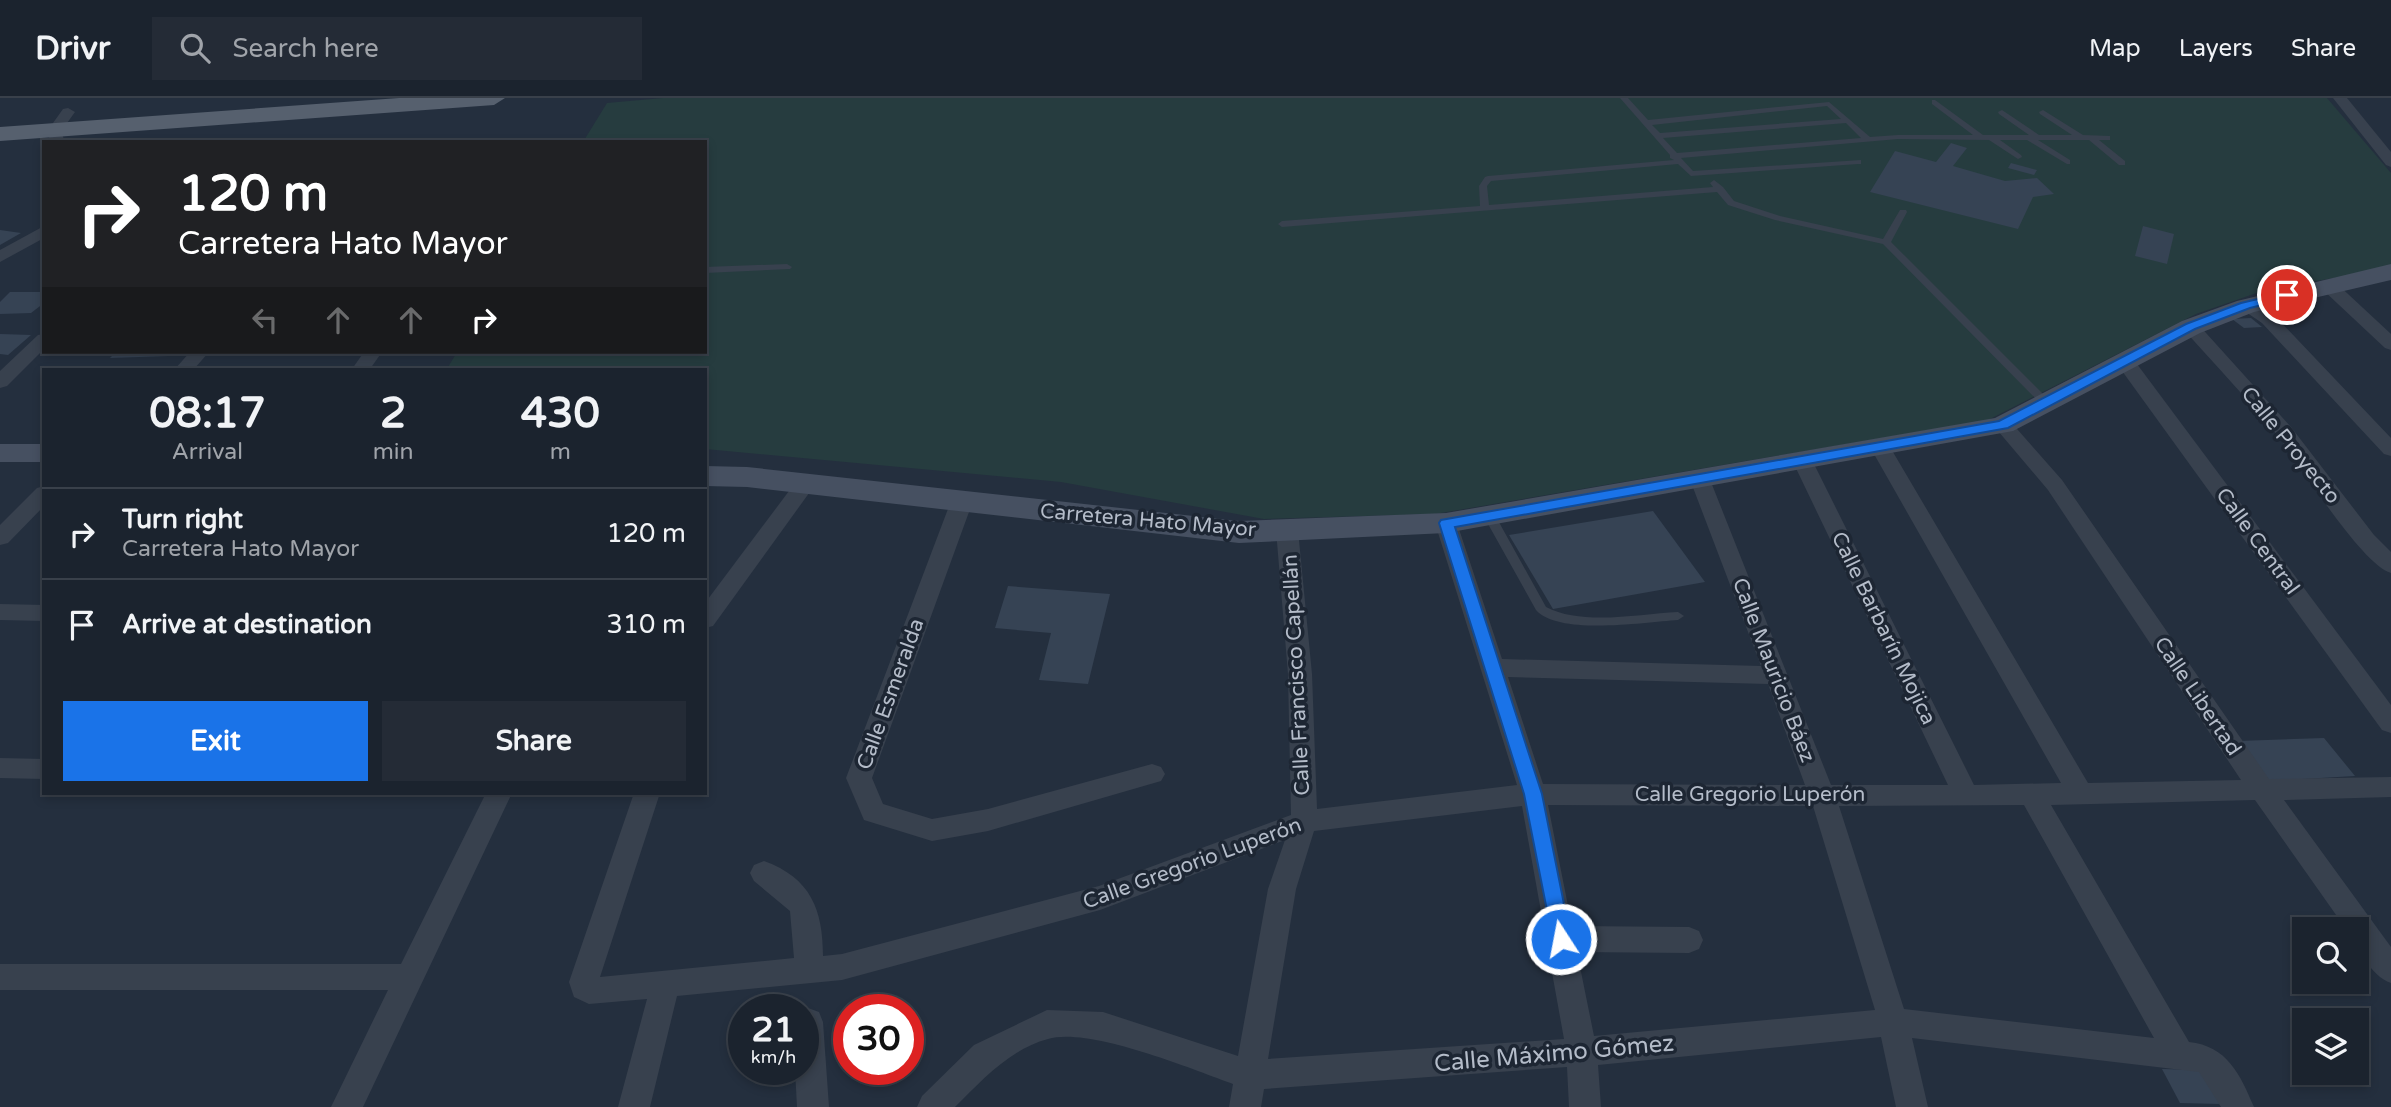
<!DOCTYPE html>
<html lang="en">
<head>
<meta charset="utf-8">
<style>
	:root { --surface:#1b232e; --page:#242b36; --text:#f1f3f6; --muted:#a0a4aa; --line:#39404a; --accent:#1a73e8 }
	body { margin:0; font-family:"Varela Round",sans-serif; background:var(--page); color:var(--text); height:100vh; display:flex; flex-direction:column; font-size:26px; white-space:nowrap }
	* { box-sizing:border-box; margin:0 }
	p { font-size:23px; color:var(--muted) }
	.icon { flex:none; width:38px; height:38px; fill:none; stroke:currentColor; stroke-width:2; stroke-linecap:round; stroke-linejoin:round }
	.map { position:relative; flex:1; overflow:hidden }
	.details { position:absolute; left:42px; top:270px; width:665px; height:427px; display:flex; flex-direction:column; background:var(--surface); border-radius:0px; box-shadow:0 4px 10px #0003,0 0 0 2px var(--line) }
	.details>* { flex:none }
	.banner { position:absolute; left:42px; top:42px; width:665px; height:214px; border-radius:0px; box-shadow:0 4px 10px #0003,0 0 0 2px var(--line); background:#202124; color:#fff; overflow:hidden }
	.tools { position:absolute; left:2292px; top:819px; display:grid; gap:14px }
	.tools a { display:grid; place-items:center; width:77px; height:77px; border-radius:0px; background:var(--surface); box-shadow:0 4px 10px #0003,0 0 0 2px var(--line); font-size:35px }
	.speed { position:absolute; left:728px; top:896px; display:flex; gap:14px; font-size:35px; font-weight:700; text-align:center }
	.speed>* { display:grid; place-content:center; width:91px; height:91px; border-radius:50%; background:var(--surface); box-shadow:0 4px 10px #0003,0 0 0 2px var(--line); line-height:1 }
	.speed small { font-size:18px; font-weight:400 }
	.speed .limit { border:10px solid #d22; background:#fff; color:#111 }
	.pin { position:absolute; display:grid; place-items:center; width:60px; height:60px; color:#fff; margin:-30px; border:4px solid #fff; border-radius:50%; box-shadow:0 2px 7px #0007 }
	.me { position:absolute; width:77px; margin:-38px; rotate:349deg; stroke-linejoin:round; filter:drop-shadow(0 0 5px #0008) }
	.turn { display:flex; align-items:center; gap:24px; height:147px; padding:0 21px; font-size:32px }
	.turn .icon { width:91px; height:91px; stroke-width:2.5 }
	.turn b { display:block; font-size:49px; line-height:60px }
	.lanes { display:flex; align-items:center; height:66px; padding:0 21px; background:#0003; justify-content:center; gap:35px; direction:ltr }
	.lanes .off { opacity:.35 }
	.eta { display:flex; justify-content:space-evenly; align-items:center; height:119px; text-align:center }
	.eta b { font-size:42px; font-weight:700; line-height:49px }
	.primary-button { display:flex; gap:14px; margin-top:auto; padding:14px 21px }
	.primary-button a { flex:1; height:80px; border-radius:0px; background:var(--accent); color:#fff; font-size:28px; font-weight:700; line-height:80px; text-align:center }
	.primary-button a+a { background:var(--page); color:var(--text) }
	ul { padding:0; list-style:none }
	li { display:flex; align-items:center; gap:21px; height:91px; padding:0 21px; border-top:2px solid var(--line) }
	li div { flex:1 }
	li b { display:block; font-size:26px }
	li em { font-style:normal }
	header { display:flex; align-items:center; gap:42px; box-sizing:border-box; height:98px; padding:0 35px; background:var(--surface); border-bottom:2px solid var(--line) }
	header strong { font-size:33px }
	nav { display:flex; gap:38px; margin-inline-start:auto; font-size:24px }
	.search { width:490px; height:63px; background:var(--page); display:flex; align-items:center; gap:18px; box-sizing:border-box; padding:0 24px; border-radius:0px; color:var(--muted); font-size:26px }
	.map>svg:first-child { display:block }
</style>
</head>
<body>
<header>
<strong>Drivr</strong>
<div class="search"><svg class="icon" aria-label="search" viewBox="0 0 24 24"><circle cx="10" cy="10" r="6"/><path d="M15 15l6 6"/></svg>Search here</div>
<nav><a>Map</a><a>Layers</a><a>Share</a></nav>
</header>
<div class="map">
<svg width="2391" height="1009" viewBox="0 0 2391 1009">
	<rect width="100%" height="100%" fill="#242f3e"/>
	<!-- green -->
	<polygon fill="#263c3f" points="663,0 2327,0 2391,75 2391,171 2271,190 2196,216 1988,322 1435,416 1264,421 1061,384 705,351 705,271 447,271 457,254 705,254 705,44 583,44 607,5"/>
	<!-- building -->
	<g fill="#364354">
		<polygon points="1951,45 1967,50 1953,68 2005,83 2037,80 2054,96 2033,99 2018,131 1870,94 1895,53 1936,64"/>
		<polygon points="2011,65 2037,72 2034,77 2008,70"/>
		<polygon points="2143,128 2174,136 2167,166 2135,158"/>
		<polygon points="0,132 21,135 0,147"/>
		<polygon points="10,194 44,194 44,205 31,215 0,216 0,204"/>
		<polygon points="2251,220 2262,229 2244,230 2232,221"/>
		<polygon points="0,236 31,237 8,257 0,256"/>
		<polygon points="116,254 173,254 169,258 110,260"/>
		<polygon points="1653,413 1705,484 1553,511 1509,437"/>
		<polygon points="1008,488 1110,496 1088,586 1039,582 1051,535 995,530"/>
		<polygon points="2324,640 2355,678 2270,683 2238,643"/>
		<polygon points="2162,971 2202,972 2220,1006 2180,1005"/>
	</g>
	<g fill="none" stroke-linecap="round" stroke-linejoin="round">
		<!-- lane -->
		<g fill="#38414e" fill-rule="evenodd">
			<path d="M1620,0H1628L1648,22L1829,4L1870,39L1898,37H1973L1932,6V2H1935L1983,37H2029L1999,16L1998,14L2002,12L2039,37H2072L2040,16L2039,14L2043,12L2083,37L2110,38V42H2099L2125,63V67H2119L2089,42H2038L2070,62V66H2067L2027,42H2000L2021,57L2022,59L2018,61L1989,42L1898,41L1681,60L1693,73L1861,62V66H1858L1691,78L1678,66L1491,83L1487,88L1489,107L1713,89L1710,85L1714,82L1723,89L1734,103L1780,118L1883,141L1900,112H1906L1907,114L1891,144L2050,303V307H2042L1883,146L1775,122L1728,107L1717,94L1282,129L1278,126L1282,123L1480,108L1479,88L1485,79L1488,78L1674,62L1670,60V57ZM1827,8L1841,21L1660,35L1652,27ZM1846,25L1861,40L1677,55L1663,40Z"/>
			<polygon points="787,166 792,169 790,171 705,175 705,169"/>
			<path d="M1489,413L1495,417L1546,509C1582,528 1639,516 1678,514L1684,518L1678,522C1645,524 1559,538 1536,512L1483,417Z"/>
		</g>
		<!-- street -->
		<g fill="#38414e" fill-rule="evenodd">
			<polygon points="2333,0 2347,0 2391,54 2391,69 2386,67"/>
			<polygon points="68,10 75,14 62,32 64,44 50,44 48,32 63,11"/>
			<polygon points="44,128 44,140 0,164 0,152"/>
			<polygon points="2328,182 2334,183 2391,236 2391,252 2385,250 2322,191 2319,187 2322,183"/>
			<polygon points="2246,203 2274,217 2391,340 2391,358 2384,356 2262,225 2237,208"/>
			<path d="M2191,224L2197,225L2291,329L2374,437L2391,454V475C2361,466 2300,367 2278,338C2249,302 2216,268 2185,233L2182,229Z"/>
			<polygon points="44,236 44,251 7,288 0,290 0,273 38,237"/>
			<polygon points="190,254 209,254 194,271 175,271"/>
			<polygon points="364,254 382,254 370,271 352,271"/>
			<polygon points="2124,256 2131,258 2391,607 2391,635 2382,632 2117,266 2115,262 2117,258"/>
			<path d="M2003,321L2010,323L2062,382L2269,681L2391,679V699L2284,702L2391,849V885C2371,878 2357,852 2357,831H2346L2255,702L2051,707L2189,944C2227,948 2240,976 2254,1009H2221L2199,974L1912,940L1928,1009H1896L1881,939L1598,967L1601,1009H1569L1567,969L1264,991L1261,1009H1229L1233,986C1191,971 1090,929 1048,941C1010,951 982,982 955,1009H917L922,998L974,947L1047,912L1103,914L1238,958L1268,791L1285,742L1100,812L842,882L677,898L650,1009H618L647,901L589,906L574,899L569,884L634,695H660L600,879L794,860L790,813L754,783L750,775L754,767L764,763C811,780 823,812 823,858L842,856L1099,788L1291,717L1288,576L1276,432L1279,427H1295L1298,432L1312,576L1317,711L1517,687L1435,425L1438,420H1454L1457,425L1502,561L1761,568L1689,379L1699,372L1709,379L1831,687H1948L1792,362L1802,356L1812,362L1974,687L2061,685L1870,349L1880,343L1890,349L2088,685L2241,682L2048,392L1993,327ZM1508,579L1768,586L1805,687L1543,686ZM1548,707L1813,708L1875,912L1594,938L1577,854L1689,855L1699,851L1703,842L1699,833L1689,829L1572,828ZM2024,707L2154,940L1904,911L1839,708ZM1522,708L1564,941L1268,961L1296,791L1314,733Z"/>
			<polygon points="805,379 812,381 815,386 812,391 713,528 705,530 705,505 798,381"/>
			<polygon points="44,388 44,408 8,445 0,447 0,427 37,390"/>
			<polygon points="962,396 973,403 872,680 883,706 932,721 988,711 1152,666 1161,669 1165,676 1161,683 988,733 932,743 864,722 846,680 951,403"/>
			<polygon points="0,506 44,507 44,523 0,522"/>
			<polygon points="0,660 44,661 44,681 0,680"/>
			<polygon points="486,695 512,695 363,1009 331,1009 388,892 0,892 0,866 401,866"/>
			<polygon points="808,910 819,914 823,924 829,1009 797,1009 795,971 803,971 803,912"/>
		</g>
		<!-- secondary -->
		<g fill="#465061" fill-rule="evenodd">
			<polygon points="2391,166 2391,182 2254,214 2200,235 2013,333 1446,435 1239,445 747,389 705,388 705,368 747,369 1239,423 1446,415 1995,320 2182,223 2237,203"/>
			<rect x="0" y="346" width="44" height="18"/>
		</g>
		<!-- primary -->
		<polygon fill="#56606e" fill-rule="evenodd" points="399,0 505,0 494,7 0,43 0,29"/>
	</g>
	<!-- route -->
	<polygon fill="#1a73e8" stroke="#114b97" stroke-width="2" points="2287,194 2291,195 2291,200 2250,210 2195,231 2008,330 1455,429 1542,696 1571,841 1568,848 1561,850 1554,848 1524,696 1439,425 1441,422 1999,323 2186,226 2241,205"/>
	<g text-anchor="middle" stroke-width="7" stroke-linejoin="round" paint-order="stroke">
		<!-- street labels -->
		<g font-size="21" fill="#b4bcc9" stroke="#1d2633">
			<text transform="translate(2291 347) rotate(51)" y="7">Calle Proyecto</text>
			<text transform="translate(1148 422) rotate(5)" y="7">Carretera Hato Mayor</text>
			<text transform="translate(2258 443) rotate(54)" y="7">Calle Central</text>
			<text transform="translate(1884 530) rotate(64)" y="7">Calle Barbarín Mojica</text>
			<text transform="translate(1774 572) rotate(69)" y="7">Calle Mauricio Báez</text>
			<text transform="translate(1296 577) rotate(-93)" y="7">Calle Francisco Capellán</text>
			<text transform="translate(890 596) rotate(-70)" y="7">Calle Esmeralda</text>
			<text transform="translate(2198 598) rotate(56)" y="7">Calle Libertad</text>
			<text x="1750" y="703">Calle Gregorio Luperón</text>
			<text transform="translate(1192 765) rotate(-20)" y="7">Calle Gregorio Luperón</text>
		</g>
		<!-- near-street labels -->
		<g font-size="24" fill="#b4bcc9" stroke="#1d2633">
			<text transform="translate(1554 955) rotate(-5)" y="8">Calle Máximo Gómez</text>
		</g>
	</g>
</svg>
<div class="tools">
<a><svg class="icon" aria-label="search" viewBox="0 0 24 24"><circle cx="10" cy="10" r="6"/><path d="M15 15l6 6"/></svg></a>
<a><svg class="icon" aria-label="layers" viewBox="0 0 24 24"><path d="M12 4l9 5-9 5-9-5zM3 14l9 5 9-5"/></svg></a>
</div>
<div class="speed"><div>21<small>km/h</small></div><div class="limit">30</div></div>
<div class="pin" style="left:2287px;top:197px;background:#d93025"><svg class="icon" aria-label="arrive" viewBox="0 0 24 24"><path d="M6 21V4h12l-3 4 3 4H6"/></svg></div>
<svg class="me" style="left:1561px;top:841px" viewBox="-20 -20 40 40"><circle r="17" fill="#1a73e8" stroke="#fff" stroke-width="3"/><path d="M0-11L8 9 0 5-8 9z" fill="#fff"/></svg>
<div class="banner">
<div class="turn"><svg class="icon" aria-label="right" viewBox="0 0 24 24"><path d="M7 20v-9h11M14 6l5 5-5 5"/></svg><div><b>120 m</b>Carretera Hato Mayor</div></div>
<div class="lanes"><svg class="icon off" aria-label="left" viewBox="0 0 24 24"><path d="M17 20v-9H6M10 6l-5 5 5 5"/></svg><svg class="icon off" aria-label="ahead" viewBox="0 0 24 24"><path d="M12 20V5M6 11l6-6 6 6"/></svg><svg class="icon off" aria-label="ahead" viewBox="0 0 24 24"><path d="M12 20V5M6 11l6-6 6 6"/></svg><svg class="icon" aria-label="right" viewBox="0 0 24 24"><path d="M7 20v-9h11M14 6l5 5-5 5"/></svg></div>
</div>
<section class="details">
<div class="eta">
<div><b>08:17</b><p>Arrival</p></div>
<div><b>2</b><p>min</p></div>
<div><b>430</b><p>m</p></div>
</div>
<ul>
<li><svg class="icon" aria-label="right" viewBox="0 0 24 24"><path d="M7 20v-9h11M14 6l5 5-5 5"/></svg><div><b>Turn right</b><p>Carretera Hato Mayor</p></div><em>120 m</em></li>
<li><svg class="icon" aria-label="arrive" viewBox="0 0 24 24"><path d="M6 21V4h12l-3 4 3 4H6"/></svg><div><b>Arrive at destination</b></div><em>310 m</em></li>
</ul>
<div class="primary-button"><a>Exit</a><a>Share</a></div>
</section>
</div>
</body>
</html>
